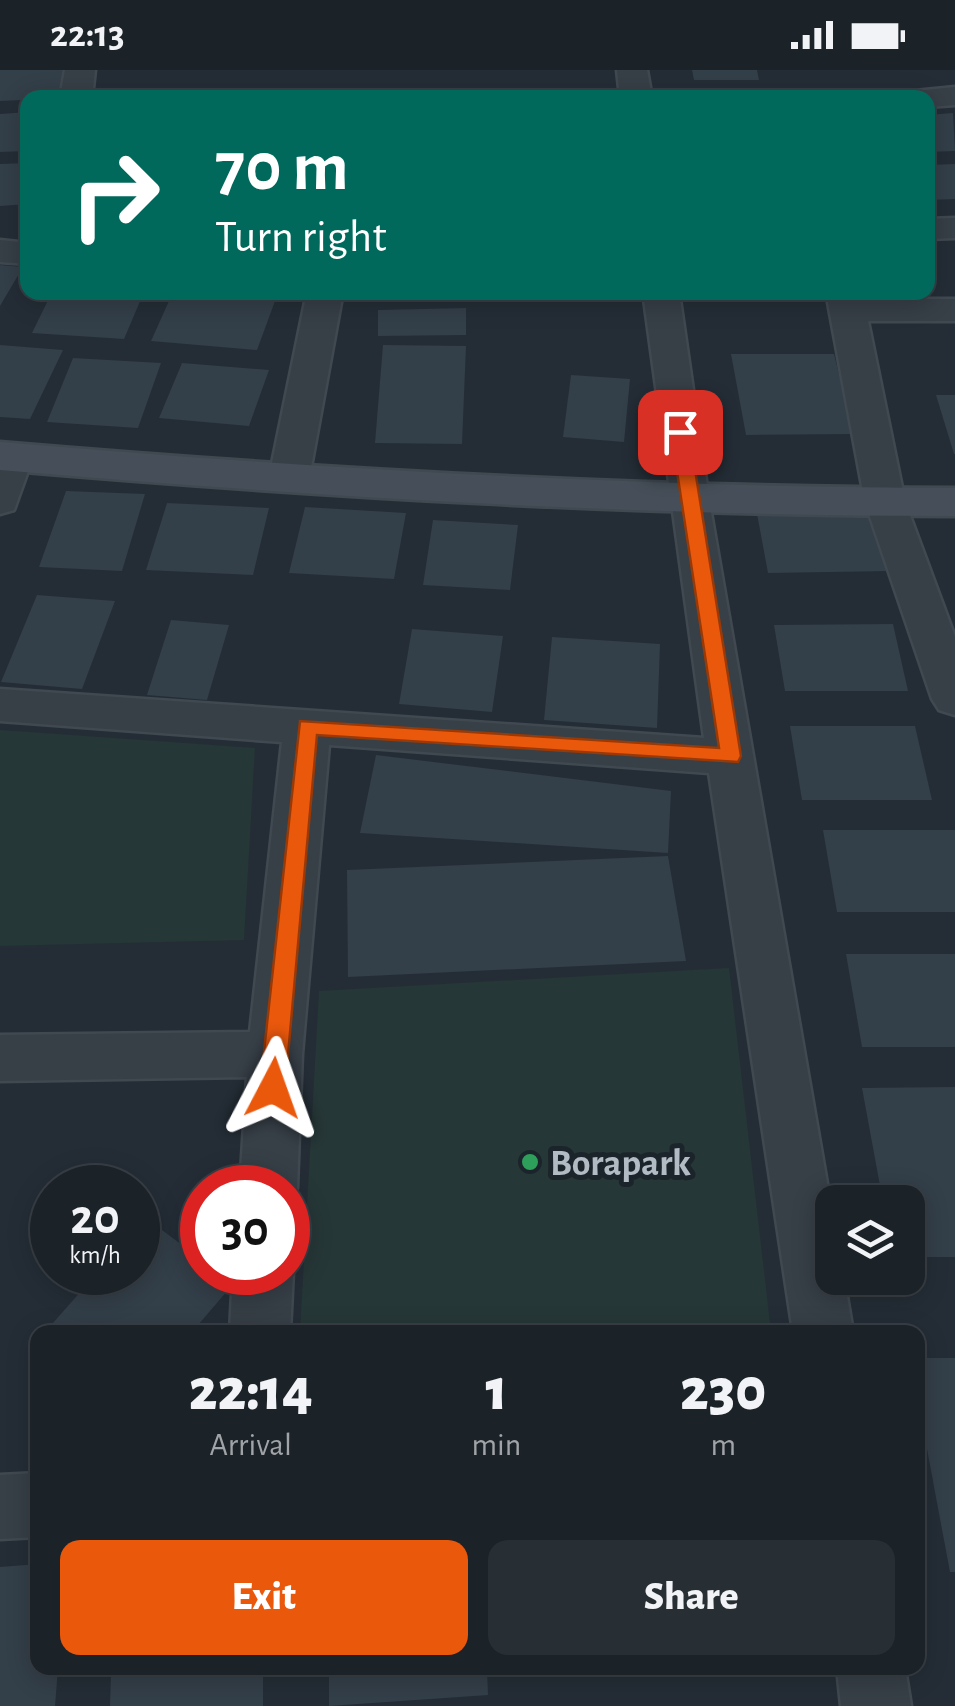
<!DOCTYPE html>
<html lang="en">
<head>
<meta charset="utf-8">
<style>
	:root { --surface:#1b2228; --page:#282f34; --text:#f1f3f6; --muted:#a0a4a8; --line:#393f45; --accent:#ea580c }
	body { margin:0; font-family:"Alegreya Sans",sans-serif; background:var(--page); color:var(--text); height:100vh; display:flex; flex-direction:column; font-size:38px; white-space:nowrap }
	* { box-sizing:border-box; margin:0 }
	p { font-size:32px; color:var(--muted) }
	.icon { flex:none; width:55px; height:55px; fill:none; stroke:currentColor; stroke-width:2; stroke-linecap:round; stroke-linejoin:round }
	.map { position:relative; flex:1; overflow:hidden }
	.details { position:absolute; left:30px; top:1255px; width:895px; height:350px; display:flex; flex-direction:column; background:var(--surface); border-radius:20px; box-shadow:0 5px 25px #0003,0 0 0 2px var(--line) }
	.details>* { flex:none }
	.top-card { position:absolute; left:20px; top:20px; width:915px; height:210px; border-radius:20px; box-shadow:0 5px 25px #0003,0 0 0 2px var(--line); background:#00695c; color:#fff; overflow:hidden }
	.buttons { position:absolute; left:815px; top:1115px; display:grid; gap:20px }
	.buttons a { display:grid; place-items:center; width:110px; height:110px; border-radius:20px; background:var(--surface); box-shadow:0 5px 25px #0003,0 0 0 2px var(--line); font-size:50px }
	.speed { position:absolute; left:30px; top:1095px; display:flex; gap:20px; font-size:50px; font-weight:700; text-align:center }
	.speed>* { display:grid; place-content:center; width:130px; height:130px; border-radius:50%; background:var(--surface); box-shadow:0 5px 25px #0003,0 0 0 2px var(--line); line-height:1 }
	.speed small { font-size:25px; font-weight:400 }
	.speed .limit { border:15px solid #d22; background:#fff; color:#111 }
	.pin { position:absolute; display:grid; place-items:center; width:85px; height:85px; color:#fff; margin:-42px; border-radius:20px; box-shadow:0 5px 15px #0006 }
	.me { position:absolute; width:110px; margin:-55px; rotate:4deg; stroke-linejoin:round; filter:drop-shadow(0 0 8px #0008) }
	.turn { display:flex; align-items:center; gap:35px; height:210px; padding:0 30px; font-size:45px }
	.turn .icon { width:130px; height:130px; stroke-width:2.5 }
	.turn b { display:block; font-size:70px; line-height:85px }
	.eta { display:flex; justify-content:space-evenly; align-items:center; height:170px; text-align:center }
	.eta b { font-size:60px; font-weight:800; line-height:70px }
	.action { display:flex; gap:20px; margin-top:auto; padding:20px 30px }
	.action a { flex:1; height:115px; border-radius:20px; background:var(--accent); color:#fff; font-size:40px; font-weight:800; line-height:115px; text-align:center }
	.action a+a { background:var(--page); color:var(--text) }
	.status { display:flex; justify-content:space-between; align-items:center; height:70px; padding:0 50px; background:var(--surface); direction:ltr }
	.status svg { height:28px; fill:currentColor }
	.map>svg:first-child { display:block }
</style>
</head>
<body>
<div class="status"><b>22:13</b><svg viewBox="0 0 49 12"><path d="M0 12V9h3v3zM5 12V6h3v6zM10 12V3h3v9zM15 12V0h3v12zM26 1h20v11H26zM47 4h2v5h-2z"/></svg></div>
<div class="map">
<svg width="955" height="1636" viewBox="0 0 955 1636">
	<rect width="100%" height="100%" fill="#242d36"/>
	<!-- green -->
	<g fill="#263737">
		<polygon points="0,660 255,678 244,870 0,876"/>
		<polygon points="729,898 771,1262 300,1262 319,921"/>
	</g>
	<!-- building -->
	<g fill="#333f49">
		<polygon points="0,0 70,0 67,28 0,31"/>
		<polygon points="692,0 757,0 759,10 694,10"/>
		<polygon points="28,42 28,81 0,82 0,44"/>
		<polygon points="953,43 955,81 928,82 928,45"/>
		<polygon points="28,93 28,134 0,136 0,94"/>
		<polygon points="955,94 955,129 928,130 928,95"/>
		<polygon points="0,195 23,197 0,236"/>
		<polygon points="52,222 144,222 124,269 32,263"/>
		<polygon points="173,222 267,222 278,223 257,280 151,271"/>
		<polygon points="729,222 820,222 821,230 731,230"/>
		<polygon points="466,238 466,265 378,266 378,240"/>
		<polygon points="0,275 63,280 30,349 0,347"/>
		<polygon points="383,275 466,276 462,374 375,373"/>
		<polygon points="731,284 834,284 854,364 746,365"/>
		<polygon points="73,288 161,293 138,358 47,352"/>
		<polygon points="182,293 269,300 249,356 159,348"/>
		<polygon points="571,305 630,309 624,372 563,367"/>
		<polygon points="936,325 955,325 955,384 954,384"/>
		<polygon points="66,421 145,424 122,501 39,497"/>
		<polygon points="167,433 269,438 253,505 146,500"/>
		<polygon points="305,437 406,443 394,509 289,503"/>
		<polygon points="875,443 891,501 768,503 757,444"/>
		<polygon points="433,450 518,455 510,520 423,515"/>
		<polygon points="37,525 115,531 82,619 1,612"/>
		<polygon points="171,550 229,555 207,630 147,625"/>
		<polygon points="893,554 908,621 785,621 774,555"/>
		<polygon points="412,559 503,566 492,642 399,634"/>
		<polygon points="552,567 660,574 657,658 544,650"/>
		<polygon points="790,656 915,656 932,730 802,730"/>
		<polygon points="376,685 671,721 668,783 360,763"/>
		<polygon points="823,760 955,760 955,842 837,842"/>
		<polygon points="668,786 686,891 348,907 347,800"/>
		<polygon points="846,884 955,884 955,977 862,977"/>
		<polygon points="955,1017 955,1187 908,1187 908,1132 883,1132 862,1018"/>
		<polygon points="146,1148 202,1190 202,1202 220,1202 234,1213 192,1262 45,1262 98,1202 138,1202 138,1157"/>
		<polygon points="918,1288 955,1288 955,1502 950,1502 918,1331"/>
		<polygon points="38,1494 38,1598 58,1598 55,1636 0,1636 0,1497"/>
		<polygon points="102,1598 278,1598 279,1606 263,1607 263,1636 110,1636 111,1604 101,1605"/>
		<polygon points="329,1598 487,1598 488,1625 329,1636"/>
	</g>
	<g fill="none" stroke-linecap="round" stroke-linejoin="round">
		<!-- street casing -->
		<g stroke="#404850" stroke-width="5">
			<g id="street">
				<polygon points="65,0 95,0 92,28 60,28"/>
				<polygon points="617,0 647,0 652,28 620,28"/>
				<polygon points="955,17 955,35 928,37 928,28 911,28 915,21"/>
				<polygon points="955,148 955,168 928,169 928,149"/>
				<polygon points="0,170 28,173 28,194 0,192"/>
				<polygon points="307,222 343,222 309,408 303,417 289,421 275,417 269,408"/>
				<polygon points="643,222 679,222 709,431 832,1142 832,1208 844,1208 853,1262 793,1262 709,703 329,675 302,984 297,1118 288,1136 288,1118 240,1118 247,1007 0,1011 0,965 250,962 282,672 0,651 0,619 704,668"/>
				<polygon points="826,222 862,222 863,229 955,229 955,251 868,251 905,432 955,567 955,645 939,640 932,629 865,432"/>
				<polygon points="13,375 27,378 33,387 14,440 0,444 0,378"/>
				<polygon points="288,1191 293,1202 290,1262 230,1262 233,1202 288,1202"/>
				<polygon points="38,1403 38,1467 0,1469 0,1405"/>
				<polygon points="837,1598 905,1598 911,1636 841,1636"/>
			</g>
		</g>
		<!-- secondary casing -->
		<g stroke="#404850" stroke-width="5">
			<path id="secondary" d="M0,372C318,399 636,417 955,418V446C636,446 318,427 0,400Z"/>
		</g>
		<!-- street -->
		<use href="#street" fill="#373f47" fill-rule="evenodd"/>
		<!-- secondary -->
		<use href="#secondary" fill="#464f59" fill-rule="evenodd"/>
	</g>
	<!-- route -->
	<polygon fill="#ea580c" stroke="#983908" stroke-width="2.5" points="680,356 689,362 741,686 738,692 317,665 285,1018 282,1025 273,1028 264,1025 260,1018 300,651 719,678 671,362"/>
	<!-- markers -->
	<circle fill="#2e9e5b" stroke="#1c242b" stroke-width="4" cx="530" cy="1092" r="10"/>
	<g text-anchor="middle" stroke-width="10" stroke-linejoin="round" paint-order="stroke">
		<!-- poi labels -->
		<g font-size="38" font-weight="bold" fill="#b2bac3" stroke="#1c242b" text-anchor="start">
			<text x="550" y="1105">Borapark</text>
		</g>
	</g>
</svg>
<div class="buttons">
<a><svg class="icon" aria-label="layers" viewBox="0 0 24 24"><path d="M12 4l9 5-9 5-9-5zM3 14l9 5 9-5"/></svg></a>
</div>
<div class="speed"><div>20<small>km/h</small></div><div class="limit">30</div></div>
<div class="pin" style="left:680px;top:362px;background:#d93025"><svg class="icon" aria-label="arrive" viewBox="0 0 24 24"><path d="M6 21V4h12l-3 4 3 4H6"/></svg></div>
<svg class="me" style="left:273px;top:1018px" viewBox="-20 -20 40 40"><path d="M0-17L14 15 0 8-14 15z" fill="#ea580c" stroke="#fff" stroke-width="4"/></svg>
<div class="top-card">
<div class="turn"><svg class="icon" aria-label="right" viewBox="0 0 24 24"><path d="M7 20v-9h11M14 6l5 5-5 5"/></svg><div><b>70 m</b>Turn right</div></div>
</div>
<section class="details">
<div class="eta">
<div><b>22:14</b><p>Arrival</p></div>
<div><b>1</b><p>min</p></div>
<div><b>230</b><p>m</p></div>
</div>
<div class="action"><a>Exit</a><a>Share</a></div>
</section>
</div>
</body>
</html>
